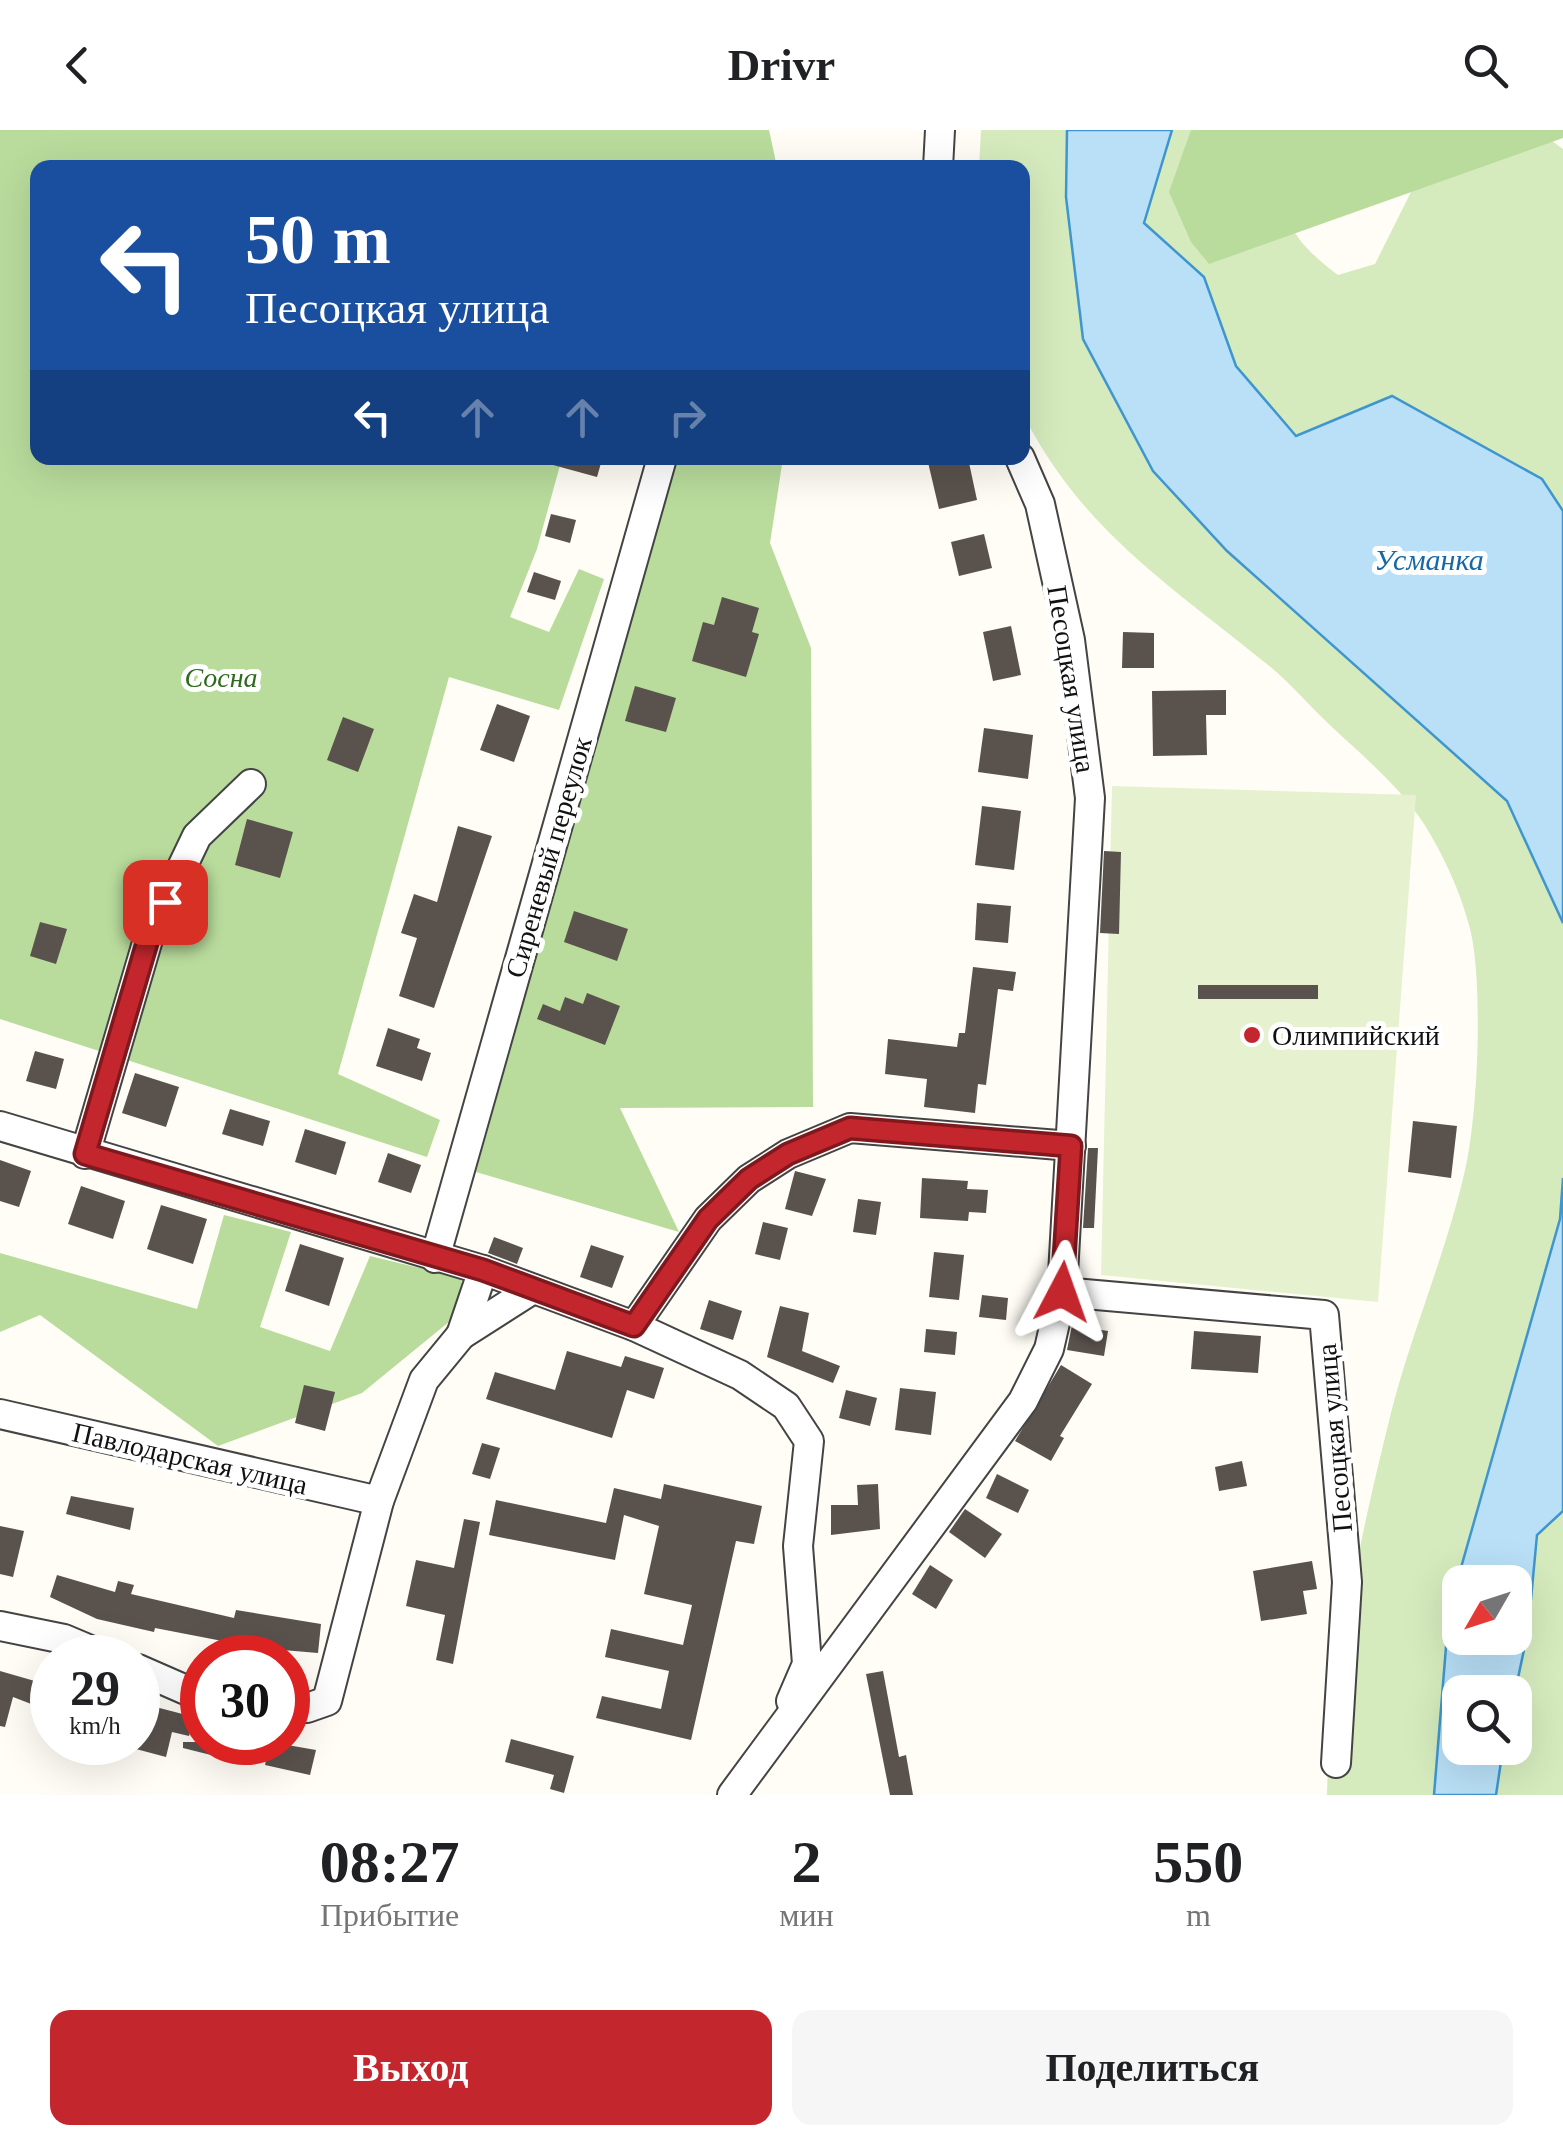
<!DOCTYPE html>
<html lang="ru">
<head>
<meta charset="utf-8">
<style>
	:root { --surface:#fff; --page:#f6f6f6; --text:#202124; --muted:#757577; --accent:#c4262e }
	body { margin:0; font-family:"Times New Roman",serif; background:var(--page); color:var(--text); height:100vh; display:flex; flex-direction:column; font-size:38px; white-space:nowrap }
	* { box-sizing:border-box; margin:0 }
	p { font-size:32px; color:var(--muted) }
	.icon { flex:none; width:55px; height:55px; fill:none; stroke:currentColor; stroke-width:2; stroke-linecap:round; stroke-linejoin:round }
	.map { position:relative; height:1665px; overflow:hidden }
	.side { display:flex; flex-direction:column; background:var(--surface); flex:1 }
	.side>* { flex:none }
	.guide { position:absolute; left:30px; top:30px; width:1000px; height:305px; border-radius:20px; box-shadow:0 10px 40px #0002; background:#1a4fa0; color:#fff; overflow:hidden }
	.needle { width:65px; rotate:231deg }
	.buttons { position:absolute; left:1442px; top:1435px; display:grid; gap:20px }
	.buttons a { display:grid; place-items:center; width:90px; height:90px; border-radius:20px; background:var(--surface); box-shadow:0 10px 40px #0002; font-size:50px }
	.speed { position:absolute; left:30px; top:1505px; display:flex; gap:20px; font-size:50px; font-weight:700; text-align:center }
	.speed>* { display:grid; place-content:center; width:130px; height:130px; border-radius:50%; background:var(--surface); box-shadow:0 10px 40px #0002; line-height:1 }
	.speed small { font-size:25px; font-weight:400 }
	.speed .limit { border:15px solid #d22; background:#fff; color:#111 }
	.pin { position:absolute; display:grid; place-items:center; width:85px; height:85px; color:#fff; margin:-42px; border-radius:20px; box-shadow:0 5px 15px #0006 }
	.me { position:absolute; width:110px; margin:-55px; rotate:4deg; stroke-linejoin:round; filter:drop-shadow(0 0 8px #0008) }
	.turn { display:flex; align-items:center; gap:35px; height:210px; padding:0 50px; font-size:45px }
	.turn .icon { width:130px; height:130px; stroke-width:2.5 }
	.turn b { display:block; font-size:70px; line-height:85px }
	.lanes { display:flex; align-items:center; height:95px; padding:0 50px; background:#0003; justify-content:center; gap:50px; direction:ltr }
	.lanes .off { opacity:.35 }
	.eta { display:flex; justify-content:space-evenly; align-items:center; height:170px; text-align:center }
	.eta b { font-size:60px; font-weight:600; line-height:70px }
	.cta { display:flex; gap:20px; margin-top:auto; padding:20px 50px }
	.cta a { flex:1; height:115px; border-radius:20px; background:var(--accent); color:#fff; font-size:40px; font-weight:600; line-height:115px; text-align:center }
	.cta a+a { background:var(--page); color:var(--text) }
	header { display:flex; justify-content:space-between; align-items:center; height:130px; padding:0 50px; background:var(--surface); font-size:45px; font-weight:600 }
	.map>svg:first-child { display:block }
</style>
</head>
<body>
<header><svg class="icon" aria-label="back" viewBox="0 0 24 24"><path d="M15 5l-7 7 7 7"/></svg>Drivr<svg class="icon" aria-label="search" viewBox="0 0 24 24"><circle cx="10" cy="10" r="6"/><path d="M15 15l6 6"/></svg></header>
<div class="map">
<svg width="1563" height="1665" viewBox="0 0 1563 1665">
	<rect width="100%" height="100%" fill="#fffdf5"/>
	<!-- green -->
	<path fill="#d5ebbd" fill-rule="evenodd" d="M981,0H1278C1282,74 1275,98 1338,145L1375,134L1430,24L1537,0L1563,19V1665H1327C1329,1547 1364,1390 1393,1275C1414,1196 1447,1120 1465,1040C1478,987 1484,846 1469,795C1460,761 1443,724 1424,694C1400,657 1364,627 1332,597C1308,575 1288,550 1263,531C1168,454 1080,398 1023,284L1022,38H979ZM1460,1452H1515V1508H1460ZM1460,1562H1515V1618H1460Z"/>
	<!-- forest -->
	<g fill="#b9dc9c">
		<polygon points="0,0 769,0 777,37 38,38 38,328 562,328 537,419 510,487 549,502 579,439 604,449 559,580 449,547 338,944 440,990 427,1027 0,889"/>
		<polygon points="1191,0 1563,0 1563,8 1209,134 1191,112 1169,62"/>
		<polygon points="676,328 783,328 770,413 811,518 813,977 620,978 679,1102 476,1042"/>
		<polygon points="224,1085 291,1102 260,1197 330,1221 370,1126 461,1148 466,1178 362,1263 218,1316 40,1185 0,1202 0,1123 197,1179"/>
	</g>
	<!-- pitch -->
	<polygon fill="#e6f2cf" points="1112,656 1416,665 1378,1172 1101,1145"/>
	<!-- water -->
	<g fill="#b9e0f7" stroke="#3f96cf" stroke-width="2.5" fill-rule="evenodd">
		<polygon points="1067,0 1172,0 1144,93 1204,147 1236,236 1296,306 1392,266 1542,349 1563,381 1563,793 1507,671 1227,421 1153,341 1083,209 1066,67"/>
		<path d="M1563,1048V1381L1537,1405L1528,1501L1515,1562H1460V1618H1503L1496,1665H1434L1449,1480L1560,1089ZM1460,1452H1515V1508H1460Z"/>
	</g>
	<!-- building -->
	<g fill="#5a524d">
		<polygon points="543,328 581,328 601,333 597,347 542,332"/>
		<polygon points="927,328 968,328 977,370 939,379"/>
		<polygon points="551,384 576,390 570,413 545,406"/>
		<polygon points="984,404 992,438 959,446 951,412"/>
		<polygon points="534,442 561,451 555,470 527,462"/>
		<polygon points="722,467 759,478 752,502 759,504 746,547 692,531 703,492 714,495"/>
		<polygon points="1011,496 1021,545 993,551 983,502"/>
		<polygon points="1123,502 1154,503 1154,538 1122,538"/>
		<polygon points="635,556 676,568 666,602 625,591"/>
		<polygon points="1226,560 1226,585 1206,585 1207,625 1153,626 1152,561"/>
		<polygon points="497,574 530,586 514,632 480,620"/>
		<polygon points="343,587 374,599 358,642 327,630"/>
		<polygon points="984,598 1033,605 1028,649 978,642"/>
		<polygon points="982,676 1021,681 1014,740 975,735"/>
		<polygon points="247,689 293,702 280,748 235,735"/>
		<polygon points="458,696 492,706 434,878 399,866 417,808 401,803 414,764 437,772"/>
		<polygon points="1104,721 1121,722 1119,804 1100,803"/>
		<polygon points="977,773 1011,776 1008,813 975,810"/>
		<polygon points="574,781 628,799 617,831 564,812"/>
		<polygon points="40,792 67,799 56,834 30,826"/>
		<polygon points="973,837 1016,842 1013,861 998,859 986,955 978,954 975,983 924,977 927,949 885,944 888,909 957,917 959,903 965,903"/>
		<rect x="1198" y="855" width="120" height="14"/>
		<polygon points="587,863 620,876 605,915 537,889 543,874 560,881 565,867 583,874"/>
		<polygon points="388,898 420,909 417,918 431,923 422,951 376,936"/>
		<polygon points="35,921 64,929 56,959 26,951"/>
		<polygon points="135,943 179,957 166,997 122,983"/>
		<polygon points="230,979 270,991 263,1016 222,1004"/>
		<polygon points="1413,991 1457,996 1451,1048 1408,1042"/>
		<polygon points="305,999 346,1012 336,1045 295,1032"/>
		<polygon points="1088,1018 1098,1018 1094,1098 1083,1098"/>
		<polygon points="388,1023 421,1035 411,1063 378,1052"/>
		<polygon points="0,1030 31,1041 19,1077 0,1071"/>
		<polygon points="795,1041 826,1049 812,1086 785,1079"/>
		<polygon points="922,1048 968,1051 967,1059 988,1060 986,1083 969,1082 968,1091 920,1088"/>
		<polygon points="81,1056 125,1071 113,1109 68,1094"/>
		<polygon points="858,1069 881,1072 876,1105 853,1102"/>
		<polygon points="161,1075 207,1089 193,1134 147,1119"/>
		<polygon points="763,1092 788,1098 780,1130 755,1124"/>
		<polygon points="494,1107 523,1118 517,1134 488,1123"/>
		<polygon points="300,1114 344,1128 329,1176 285,1161"/>
		<polygon points="591,1115 624,1126 612,1158 580,1147"/>
		<polygon points="934,1122 964,1125 959,1170 929,1167"/>
		<polygon points="982,1165 1008,1168 1006,1190 979,1187"/>
		<polygon points="709,1170 742,1181 733,1210 700,1199"/>
		<polygon points="780,1176 809,1183 802,1221 840,1236 833,1253 767,1227"/>
		<polygon points="1072,1195 1108,1201 1104,1226 1067,1220"/>
		<polygon points="926,1199 957,1202 955,1225 924,1222"/>
		<polygon points="1194,1201 1261,1206 1258,1243 1191,1239"/>
		<polygon points="567,1221 621,1237 625,1226 664,1238 654,1269 627,1260 612,1308 486,1269 495,1242 555,1260"/>
		<polygon points="1061,1235 1092,1254 1060,1306 1064,1308 1051,1331 1015,1311"/>
		<polygon points="304,1255 335,1262 325,1301 295,1293"/>
		<polygon points="900,1258 936,1262 931,1305 895,1300"/>
		<polygon points="846,1260 877,1268 870,1296 839,1288"/>
		<polygon points="482,1313 500,1318 490,1349 472,1344"/>
		<polygon points="1242,1331 1247,1356 1219,1361 1215,1337"/>
		<polygon points="997,1344 1029,1360 1018,1383 986,1368"/>
		<polygon points="664,1354 762,1376 754,1414 736,1411 691,1610 596,1588 602,1566 661,1579 669,1541 605,1527 611,1499 683,1515 692,1475 644,1464 659,1396 624,1385 615,1430 489,1405 496,1370 606,1393 614,1358 661,1369"/>
		<polygon points="878,1354 880,1399 831,1405 831,1375 858,1375 857,1355"/>
		<polygon points="71,1366 134,1378 130,1400 66,1384"/>
		<polygon points="965,1379 1002,1404 985,1428 949,1402"/>
		<polygon points="464,1389 480,1392 453,1534 436,1530 445,1485 406,1476 416,1430 454,1438"/>
		<polygon points="0,1396 24,1401 13,1447 0,1444"/>
		<polygon points="1312,1431 1317,1459 1303,1461 1307,1484 1261,1491 1253,1441"/>
		<polygon points="930,1435 953,1450 936,1479 912,1464"/>
		<polygon points="57,1445 115,1462 118,1451 134,1455 131,1464 234,1488 236,1480 321,1494 318,1523 259,1518 155,1498 154,1502 97,1489 50,1467"/>
		<polygon points="0,1541 52,1556 52,1582 13,1567 5,1597 0,1596"/>
		<polygon points="883,1541 899,1627 906,1625 913,1665 890,1665 866,1544"/>
		<polygon points="148,1575 194,1587 189,1606 172,1602 166,1627 136,1619"/>
		<polygon points="511,1609 574,1626 564,1663 550,1659 554,1645 505,1632"/>
		<polygon points="183,1612 236,1612 231,1630 183,1618"/>
		<polygon points="270,1612 316,1620 310,1645 265,1635"/>
	</g>
	<g fill="none" stroke-linecap="round" stroke-linejoin="round">
		<!-- minor casing -->
		<g stroke="#444" stroke-width="32">
			<g id="minor">
				<polyline points="938,38 940,0"/>
				<polyline points="0,996 483,1140 634,1196 740,1245 786,1276 809,1311 798,1416 807,1534 791,1571"/>
				<polyline points="85,1024 149,806 197,706 251,654"/>
				<polyline points="435,1128 662,328"/>
				<polyline points="1062,1162 1324,1185 1347,1452 1336,1633"/>
				<polyline points="634,1196 708,1089 749,1049 788,1024 850,998 1071,1016"/>
				<polyline points="461,1205 483,1140"/>
				<polyline points="0,1284 379,1371"/>
				<polyline points="0,1496 64,1509 109,1528"/>
				<polyline points="138,1539 202,1567"/>
				<polyline points="288,1577 307,1578 327,1571 379,1371 424,1250 461,1205 533,1159"/>
				<polyline points="732,1665 1023,1271 1049,1219 1062,1162 1090,668 1070,510 1040,374 1020,328"/>
			</g>
		</g>
		<!-- minor -->
		<use href="#minor" stroke="#fff" stroke-width="28"/>
	</g>
	<g fill="none" stroke-linecap="round" stroke-linejoin="round">
		<!-- route casing -->
		<g stroke="#7f191e" stroke-width="25">
			<polyline id="route" points="165,772 149,806 85,1024 483,1140 634,1196 708,1089 749,1049 788,1024 850,998 1071,1016 1062,1162"/>
		</g>
		<!-- route -->
		<use href="#route" stroke="#c4262e" stroke-width="18"/>
	</g>
	<!-- markers -->
	<circle fill="#c4262e" stroke="#fff" stroke-width="4" cx="1252" cy="905" r="10"/>
	<g text-anchor="middle" stroke-width="10" stroke-linejoin="round" paint-order="stroke">
		<!-- park labels -->
		<g font-size="28" font-style="italic" fill="#2f6b1f" stroke="#fff">
			<text x="221" y="557">Сосна</text>
		</g>
		<!-- street labels -->
		<g font-size="28" fill="#111" stroke="#fff">
			<text transform="translate(1072 549) rotate(81)" y="10">Песоцкая улица</text>
			<text transform="translate(548 727) rotate(-74)" y="10">Сиреневый переулок</text>
			<text transform="translate(1334 1308) rotate(-95)" y="10">Песоцкая улица</text>
			<text transform="translate(190 1328) rotate(13)" y="10">Павлодарская улица</text>
		</g>
		<!-- poi labels -->
		<g font-size="28" fill="#111" stroke="#fff" text-anchor="start">
			<text x="1272" y="915">Олимпийский</text>
		</g>
		<!-- water labels -->
		<g font-size="30" font-style="italic" fill="#1768a6" stroke="#fff">
			<text x="1429" y="440">Усманка</text>
		</g>
	</g>
</svg>
<div class="buttons">
<a><svg class="needle" viewBox="-14 -14 28 28"><path d="M0-13l5 13h-10z" fill="#e53935"/><path d="M0 13l5-13h-10z" fill="#757577"/></svg></a>
<a><svg class="icon" aria-label="search" viewBox="0 0 24 24"><circle cx="10" cy="10" r="6"/><path d="M15 15l6 6"/></svg></a>
</div>
<div class="speed"><div>29<small>km/h</small></div><div class="limit">30</div></div>
<div class="pin" style="left:165px;top:772px;background:#d93025"><svg class="icon" aria-label="arrive" viewBox="0 0 24 24"><path d="M6 21V4h12l-3 4 3 4H6"/></svg></div>
<svg class="me" style="left:1062px;top:1162px" viewBox="-20 -20 40 40"><path d="M0-17L14 15 0 8-14 15z" fill="#c4262e" stroke="#fff" stroke-width="4"/></svg>
<div class="guide">
<div class="turn"><svg class="icon" aria-label="left" viewBox="0 0 24 24"><path d="M17 20v-9H6M10 6l-5 5 5 5"/></svg><div><b>50 m</b>Песоцкая улица</div></div>
<div class="lanes"><svg class="icon" aria-label="left" viewBox="0 0 24 24"><path d="M17 20v-9H6M10 6l-5 5 5 5"/></svg><svg class="icon off" aria-label="ahead" viewBox="0 0 24 24"><path d="M12 20V5M6 11l6-6 6 6"/></svg><svg class="icon off" aria-label="ahead" viewBox="0 0 24 24"><path d="M12 20V5M6 11l6-6 6 6"/></svg><svg class="icon off" aria-label="right" viewBox="0 0 24 24"><path d="M7 20v-9h11M14 6l5 5-5 5"/></svg></div>
</div>
</div>
<section class="side">
<div class="eta">
<div><b>08:27</b><p>Прибытие</p></div>
<div><b>2</b><p>мин</p></div>
<div><b>550</b><p>m</p></div>
</div>
<div class="cta"><a>Выход</a><a>Поделиться</a></div>
</section>
</body>
</html>
